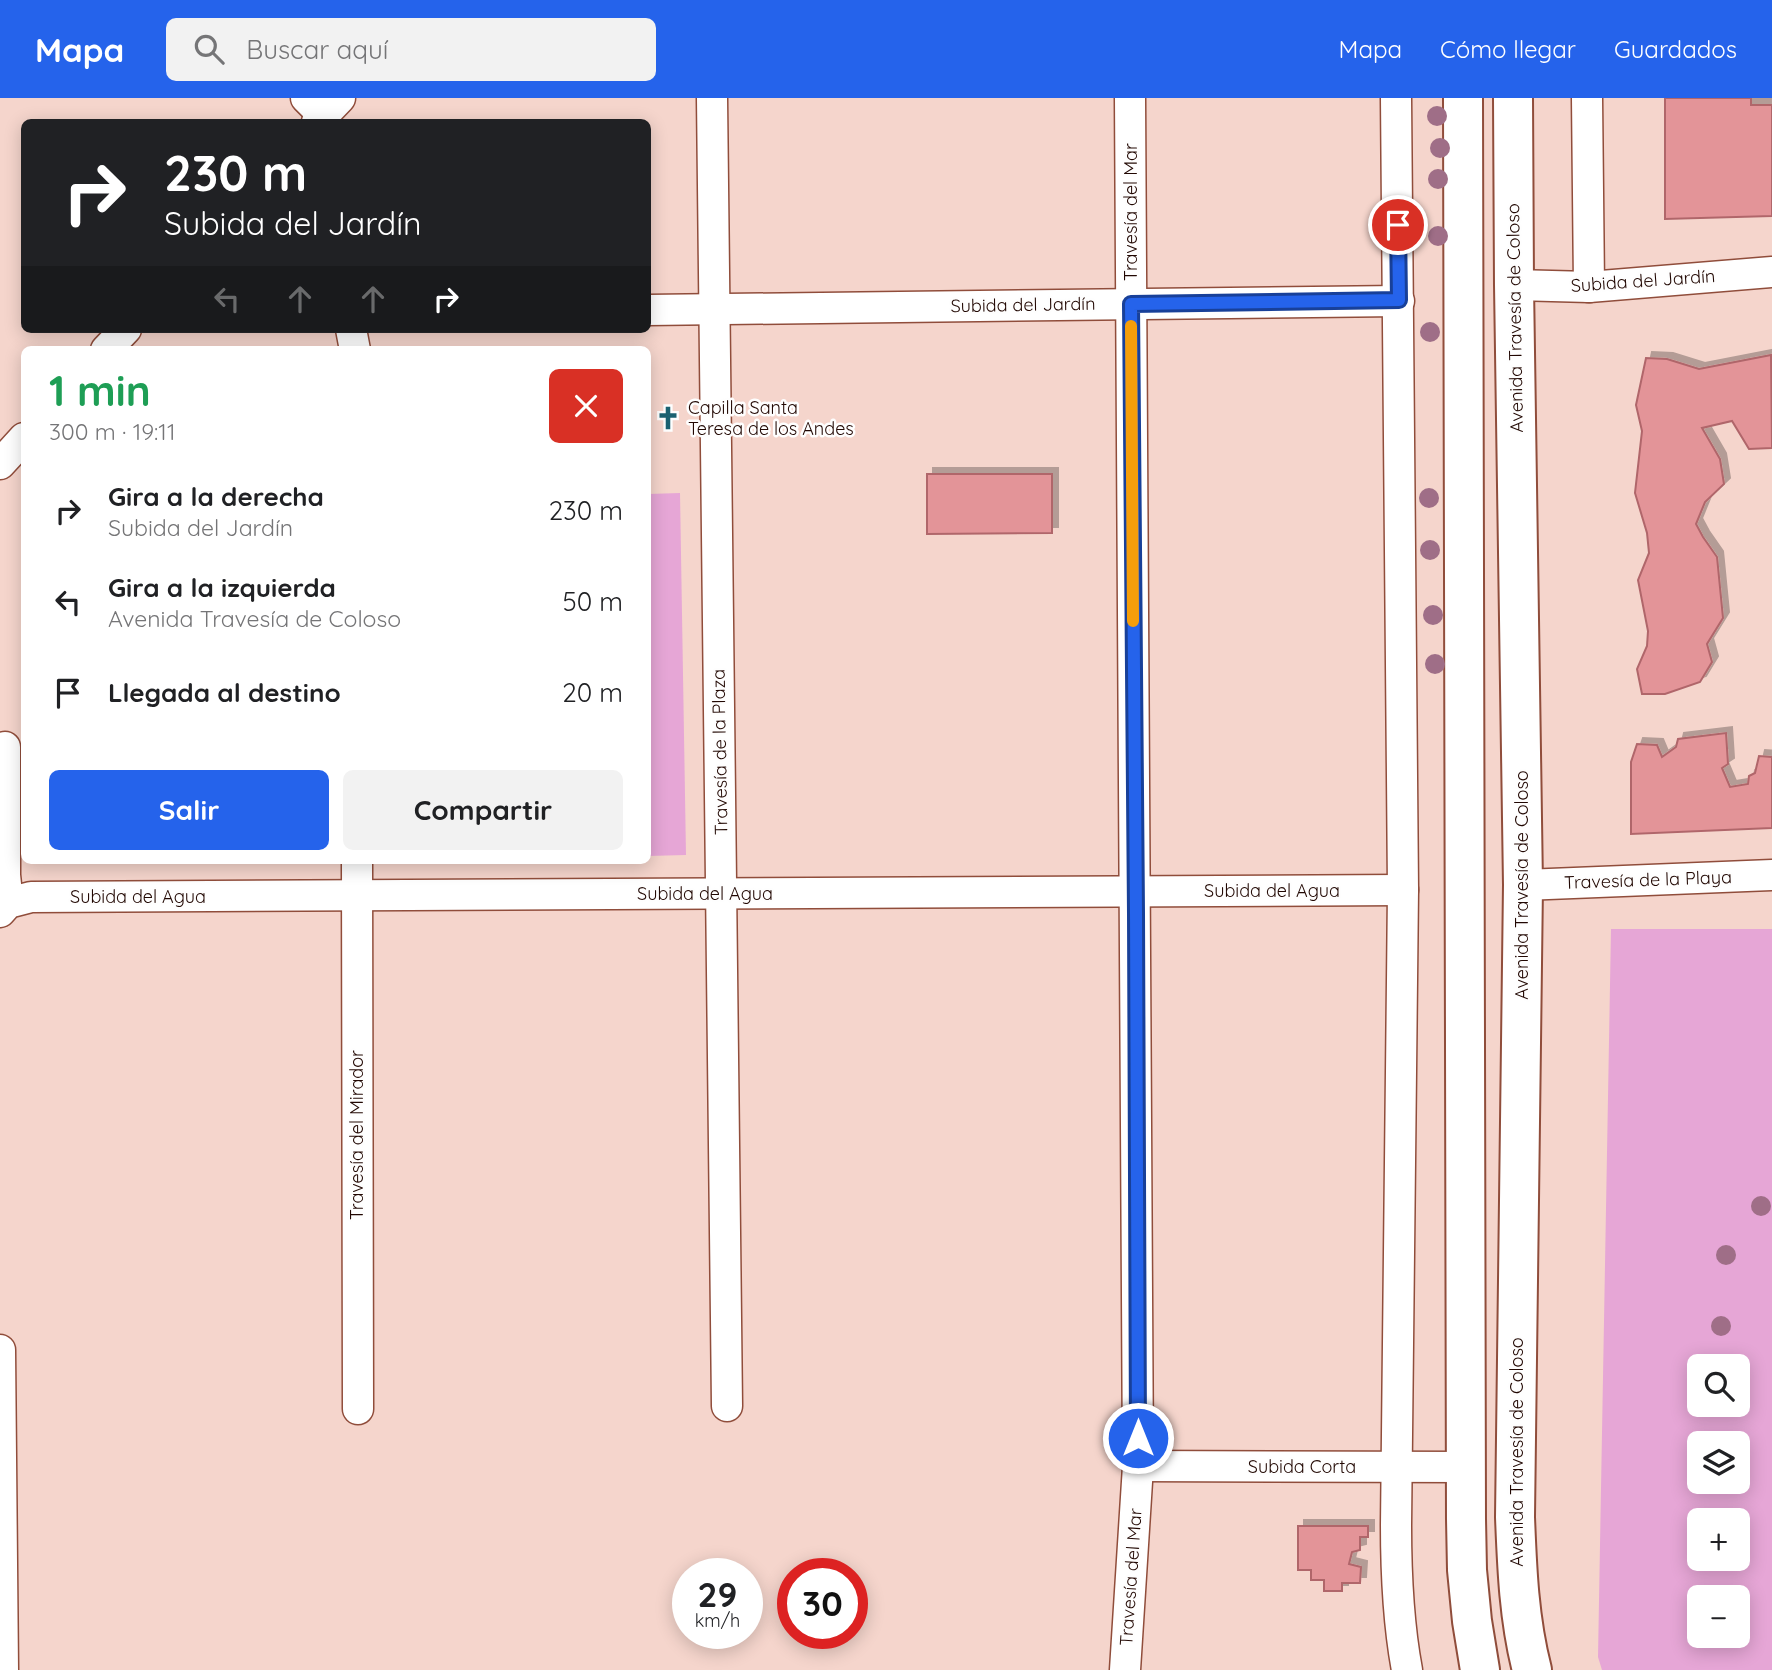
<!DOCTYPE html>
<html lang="es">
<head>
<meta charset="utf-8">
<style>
	:root { --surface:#fff; --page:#f2f2f2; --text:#202124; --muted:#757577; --accent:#2563eb }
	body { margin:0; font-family:Quicksand,sans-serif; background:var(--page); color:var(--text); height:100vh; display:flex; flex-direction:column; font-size:26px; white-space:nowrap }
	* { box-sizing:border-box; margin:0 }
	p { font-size:23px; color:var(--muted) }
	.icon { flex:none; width:38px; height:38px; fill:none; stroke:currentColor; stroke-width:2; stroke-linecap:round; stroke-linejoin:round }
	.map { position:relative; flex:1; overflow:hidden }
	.panel { position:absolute; left:21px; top:248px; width:630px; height:518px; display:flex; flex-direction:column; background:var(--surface); border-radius:10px; box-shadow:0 4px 18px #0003 }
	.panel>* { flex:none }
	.banner { position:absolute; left:21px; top:21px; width:630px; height:214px; border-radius:10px; box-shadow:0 4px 18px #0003; background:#202124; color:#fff; overflow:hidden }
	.tools { position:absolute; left:1687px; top:1256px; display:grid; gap:14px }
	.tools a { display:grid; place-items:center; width:63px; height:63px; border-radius:10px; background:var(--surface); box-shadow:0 4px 18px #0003; font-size:35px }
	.speed { position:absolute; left:672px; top:1460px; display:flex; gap:14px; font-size:35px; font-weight:700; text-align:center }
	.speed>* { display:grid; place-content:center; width:91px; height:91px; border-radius:50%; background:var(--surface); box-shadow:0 4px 18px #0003; line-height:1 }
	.speed small { font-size:18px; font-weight:400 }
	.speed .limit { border:10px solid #d22; background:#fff; color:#111 }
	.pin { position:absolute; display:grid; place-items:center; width:60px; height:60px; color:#fff; margin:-30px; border:4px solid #fff; border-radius:50%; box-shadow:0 2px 7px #0007 }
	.me { position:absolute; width:77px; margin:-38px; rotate:0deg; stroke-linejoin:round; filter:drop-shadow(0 0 5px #0008) }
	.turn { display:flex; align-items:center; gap:24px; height:147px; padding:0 28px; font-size:32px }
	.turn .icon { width:91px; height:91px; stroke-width:2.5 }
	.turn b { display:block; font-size:49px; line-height:60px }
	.lanes { display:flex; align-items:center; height:66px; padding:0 28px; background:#0003; justify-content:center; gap:35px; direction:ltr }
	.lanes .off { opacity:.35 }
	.round { display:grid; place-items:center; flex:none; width:74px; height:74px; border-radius:10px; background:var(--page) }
	.headline { display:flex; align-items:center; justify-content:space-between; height:119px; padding:0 28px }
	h1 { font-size:42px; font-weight:700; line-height:52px; color:#1e9e55 }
	.action { display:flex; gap:14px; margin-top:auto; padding:14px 28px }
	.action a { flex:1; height:80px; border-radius:10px; background:var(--accent); color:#fff; font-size:28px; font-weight:700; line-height:80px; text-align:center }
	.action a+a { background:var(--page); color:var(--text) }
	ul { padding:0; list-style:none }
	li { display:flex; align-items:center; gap:21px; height:91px; padding:0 28px }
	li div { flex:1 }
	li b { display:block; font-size:26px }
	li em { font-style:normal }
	header { display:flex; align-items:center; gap:42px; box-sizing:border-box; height:98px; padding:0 35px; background:var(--accent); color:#fff }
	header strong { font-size:33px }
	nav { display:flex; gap:38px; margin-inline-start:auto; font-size:24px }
	.search { width:490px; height:63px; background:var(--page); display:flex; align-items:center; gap:18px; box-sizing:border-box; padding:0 24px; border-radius:10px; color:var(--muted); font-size:26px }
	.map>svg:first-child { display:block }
</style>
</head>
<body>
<header>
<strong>Mapa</strong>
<div class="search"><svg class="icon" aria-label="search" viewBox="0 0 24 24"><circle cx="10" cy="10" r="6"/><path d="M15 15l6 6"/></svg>Buscar aquí</div>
<nav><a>Mapa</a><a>Cómo llegar</a><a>Guardados</a></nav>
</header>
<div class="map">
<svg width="1772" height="1572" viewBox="0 0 1772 1572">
	<defs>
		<filter id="shadow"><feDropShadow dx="6" dy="-6" stdDeviation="0" flood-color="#0004"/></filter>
	</defs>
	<rect width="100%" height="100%" fill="#f5d5cc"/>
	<!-- green -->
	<g fill="#e6a6d6" fill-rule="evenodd">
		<polygon points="680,395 686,757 648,758 648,396"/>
		<path d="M1611,831H1772V1572H1602L1598,1559ZM1699,1269H1738V1307H1699ZM1699,1346H1738V1384H1699ZM1699,1423H1738V1461H1699ZM1699,1500H1738V1538H1699Z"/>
	</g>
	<!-- building -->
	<g fill="#e39498" stroke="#b0666b" stroke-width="2" filter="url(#shadow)">
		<polygon points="1665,0 1751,0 1751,7 1772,7 1772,118 1665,121"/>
		<polygon points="1771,257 1772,350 1749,351 1732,323 1702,330 1720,361 1724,386 1705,404 1696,426 1703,439 1717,459 1723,520 1707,546 1712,564 1700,584 1665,596 1642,596 1637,571 1647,548 1648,533 1638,482 1649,455 1647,435 1635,395 1642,333 1636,307 1646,260 1667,261 1699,271"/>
		<polygon points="927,376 1052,376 1052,435 927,436"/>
		<polygon points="1726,635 1728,666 1722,670 1730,689 1748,686 1749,678 1755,675 1759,658 1772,659 1772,730 1631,736 1631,664 1637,646 1657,647 1662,659 1676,649 1678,641"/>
		<polygon points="1298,1428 1368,1428 1368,1439 1360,1439 1360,1452 1352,1454 1349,1466 1361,1469 1360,1485 1342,1485 1342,1493 1324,1493 1324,1482 1311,1482 1311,1472 1298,1472"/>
	</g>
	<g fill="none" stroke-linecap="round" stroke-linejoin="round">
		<!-- minor casing -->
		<g stroke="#904d3b" stroke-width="33">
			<g id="minor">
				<polyline points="306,0 323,17"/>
				<polyline points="712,0 727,1308"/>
				<path d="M1396,0L1403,792L1396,1427C1396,1476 1398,1524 1407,1572"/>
				<polyline points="1587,0 1589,189"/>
				<polyline points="317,24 340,0"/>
				<polyline points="1514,187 1589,189 1772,174"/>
				<polyline points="648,212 1399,203"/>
				<polyline points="351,231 355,252"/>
				<polyline points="106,252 126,231"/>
				<polyline points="0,366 24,340"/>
				<polyline points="5,649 5,777 8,805"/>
				<polyline points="357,763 358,1311"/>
				<polyline points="1523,787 1772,777"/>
				<polyline points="0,814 8,805 31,799 1403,792"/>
				<polyline points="0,1252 3,1572"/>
				<polyline points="1138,1368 1466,1369"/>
				<polyline points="1125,1572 1138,1368 1130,0"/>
			</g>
		</g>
		<!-- secondary casing -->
		<g stroke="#904d3b" stroke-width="42">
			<g id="secondary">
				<polyline points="1463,0 1466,1421 1467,1472 1472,1523 1480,1572"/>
				<path d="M1513,0L1514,187L1523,787L1515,1419C1517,1471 1519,1522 1532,1572"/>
			</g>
		</g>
		<!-- minor -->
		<use href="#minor" stroke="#fff" stroke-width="30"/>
		<!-- secondary -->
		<use href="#secondary" stroke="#fff" stroke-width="38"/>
	</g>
	<!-- trees -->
	<g fill="#9f6e87">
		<circle cx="1437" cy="18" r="10"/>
		<circle cx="1440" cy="50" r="10"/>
		<circle cx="1438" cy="81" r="10"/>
		<circle cx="1438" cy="138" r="10"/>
		<circle cx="1430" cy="234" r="10"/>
		<circle cx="1429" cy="400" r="10"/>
		<circle cx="1430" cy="452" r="10"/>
		<circle cx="1433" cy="517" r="10"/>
		<circle cx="1435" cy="566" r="10"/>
		<circle cx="1761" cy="1108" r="10"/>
		<circle cx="1726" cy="1157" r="10"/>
		<circle cx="1721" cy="1228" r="10"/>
	</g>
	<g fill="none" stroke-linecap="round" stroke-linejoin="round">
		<!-- route casing -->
		<g stroke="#184099" stroke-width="18">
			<polyline id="route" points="1138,1340 1136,815 1131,206 1399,202 1398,127"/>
		</g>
		<!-- route -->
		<use href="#route" stroke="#2563eb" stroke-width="12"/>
		<!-- slow -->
		<polyline stroke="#f59e0b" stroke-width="12" points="1131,228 1133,523"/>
	</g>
	<!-- icons -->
	<defs>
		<g id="church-bare" transform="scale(1.89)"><path d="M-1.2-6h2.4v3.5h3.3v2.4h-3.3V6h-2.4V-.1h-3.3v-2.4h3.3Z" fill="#1a6171" stroke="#fefefe" stroke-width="2.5" paint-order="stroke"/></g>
	</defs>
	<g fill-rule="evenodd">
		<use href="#church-bare" x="668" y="320"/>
	</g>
	<g text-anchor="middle" stroke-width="5" stroke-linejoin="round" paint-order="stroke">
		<!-- street labels -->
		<g font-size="18" fill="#210702" stroke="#fefefe">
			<text transform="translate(1131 114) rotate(-90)" y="6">Travesía del Mar</text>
			<text transform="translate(1643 183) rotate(-4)" y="6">Subida del Jardín</text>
			<text transform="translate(1023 207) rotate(-1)" y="6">Subida del Jardín</text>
			<text transform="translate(1515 220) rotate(-91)" y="6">Avenida Travesía de Coloso</text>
			<text transform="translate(720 654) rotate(-91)" y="6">Travesía de la Plaza</text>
			<text transform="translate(1648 782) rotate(-2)" y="6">Travesía de la Playa</text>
			<text transform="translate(1522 787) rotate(-90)" y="6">Avenida Travesía de Coloso</text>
			<text x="1272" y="799">Subida del Agua</text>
			<text x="705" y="802">Subida del Agua</text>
			<text x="138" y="805">Subida del Agua</text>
			<text transform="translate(357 1037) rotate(-90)" y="6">Travesía del Mirador</text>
			<text transform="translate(1517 1354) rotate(-90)" y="6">Avenida Travesía de Coloso</text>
			<text x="1302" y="1375">Subida Corta</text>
			<text transform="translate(1131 1479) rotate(-86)" y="6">Travesía del Mar</text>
		</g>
		<!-- poi labels -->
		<g font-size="18" fill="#210702" stroke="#fefefe" text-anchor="start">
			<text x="688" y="316">Capilla Santa<tspan x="688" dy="21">Teresa de los Andes</tspan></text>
		</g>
	</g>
</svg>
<div class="tools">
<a><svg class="icon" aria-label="search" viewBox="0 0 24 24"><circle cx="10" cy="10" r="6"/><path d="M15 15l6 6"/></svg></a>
<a><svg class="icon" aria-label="layers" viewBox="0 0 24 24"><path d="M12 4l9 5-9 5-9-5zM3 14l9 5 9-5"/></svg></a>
<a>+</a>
<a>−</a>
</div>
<div class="speed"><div>29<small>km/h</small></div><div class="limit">30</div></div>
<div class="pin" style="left:1398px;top:127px;background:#d93025"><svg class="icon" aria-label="arrive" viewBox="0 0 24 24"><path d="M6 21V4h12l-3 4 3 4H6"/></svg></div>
<svg class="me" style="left:1138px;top:1340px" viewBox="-20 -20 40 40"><circle r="17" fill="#2563eb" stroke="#fff" stroke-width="3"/><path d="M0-11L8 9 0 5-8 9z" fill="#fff"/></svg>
<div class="banner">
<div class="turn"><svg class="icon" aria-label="right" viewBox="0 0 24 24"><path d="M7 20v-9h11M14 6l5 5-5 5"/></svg><div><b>230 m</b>Subida del Jardín</div></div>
<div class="lanes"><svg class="icon off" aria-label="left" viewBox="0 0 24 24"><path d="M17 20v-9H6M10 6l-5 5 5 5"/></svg><svg class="icon off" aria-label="ahead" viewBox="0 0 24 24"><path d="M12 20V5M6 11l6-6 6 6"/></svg><svg class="icon off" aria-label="ahead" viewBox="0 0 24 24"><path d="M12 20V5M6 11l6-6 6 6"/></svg><svg class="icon" aria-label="right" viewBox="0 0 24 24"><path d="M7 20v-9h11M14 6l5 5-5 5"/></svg></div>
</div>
<section class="panel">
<div class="headline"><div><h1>1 min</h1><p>300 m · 19:11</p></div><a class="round" style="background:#d93025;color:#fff"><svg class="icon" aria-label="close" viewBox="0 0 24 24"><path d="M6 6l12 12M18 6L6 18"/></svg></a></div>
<ul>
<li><svg class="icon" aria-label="right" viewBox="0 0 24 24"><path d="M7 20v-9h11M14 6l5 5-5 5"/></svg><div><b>Gira a la derecha</b><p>Subida del Jardín</p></div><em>230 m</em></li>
<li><svg class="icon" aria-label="left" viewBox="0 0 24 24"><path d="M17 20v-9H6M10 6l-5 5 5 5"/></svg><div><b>Gira a la izquierda</b><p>Avenida Travesía de Coloso</p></div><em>50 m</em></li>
<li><svg class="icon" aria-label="arrive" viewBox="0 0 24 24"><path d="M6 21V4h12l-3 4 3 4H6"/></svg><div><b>Llegada al destino</b></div><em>20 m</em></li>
</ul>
<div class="action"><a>Salir</a><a>Compartir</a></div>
</section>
</div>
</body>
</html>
